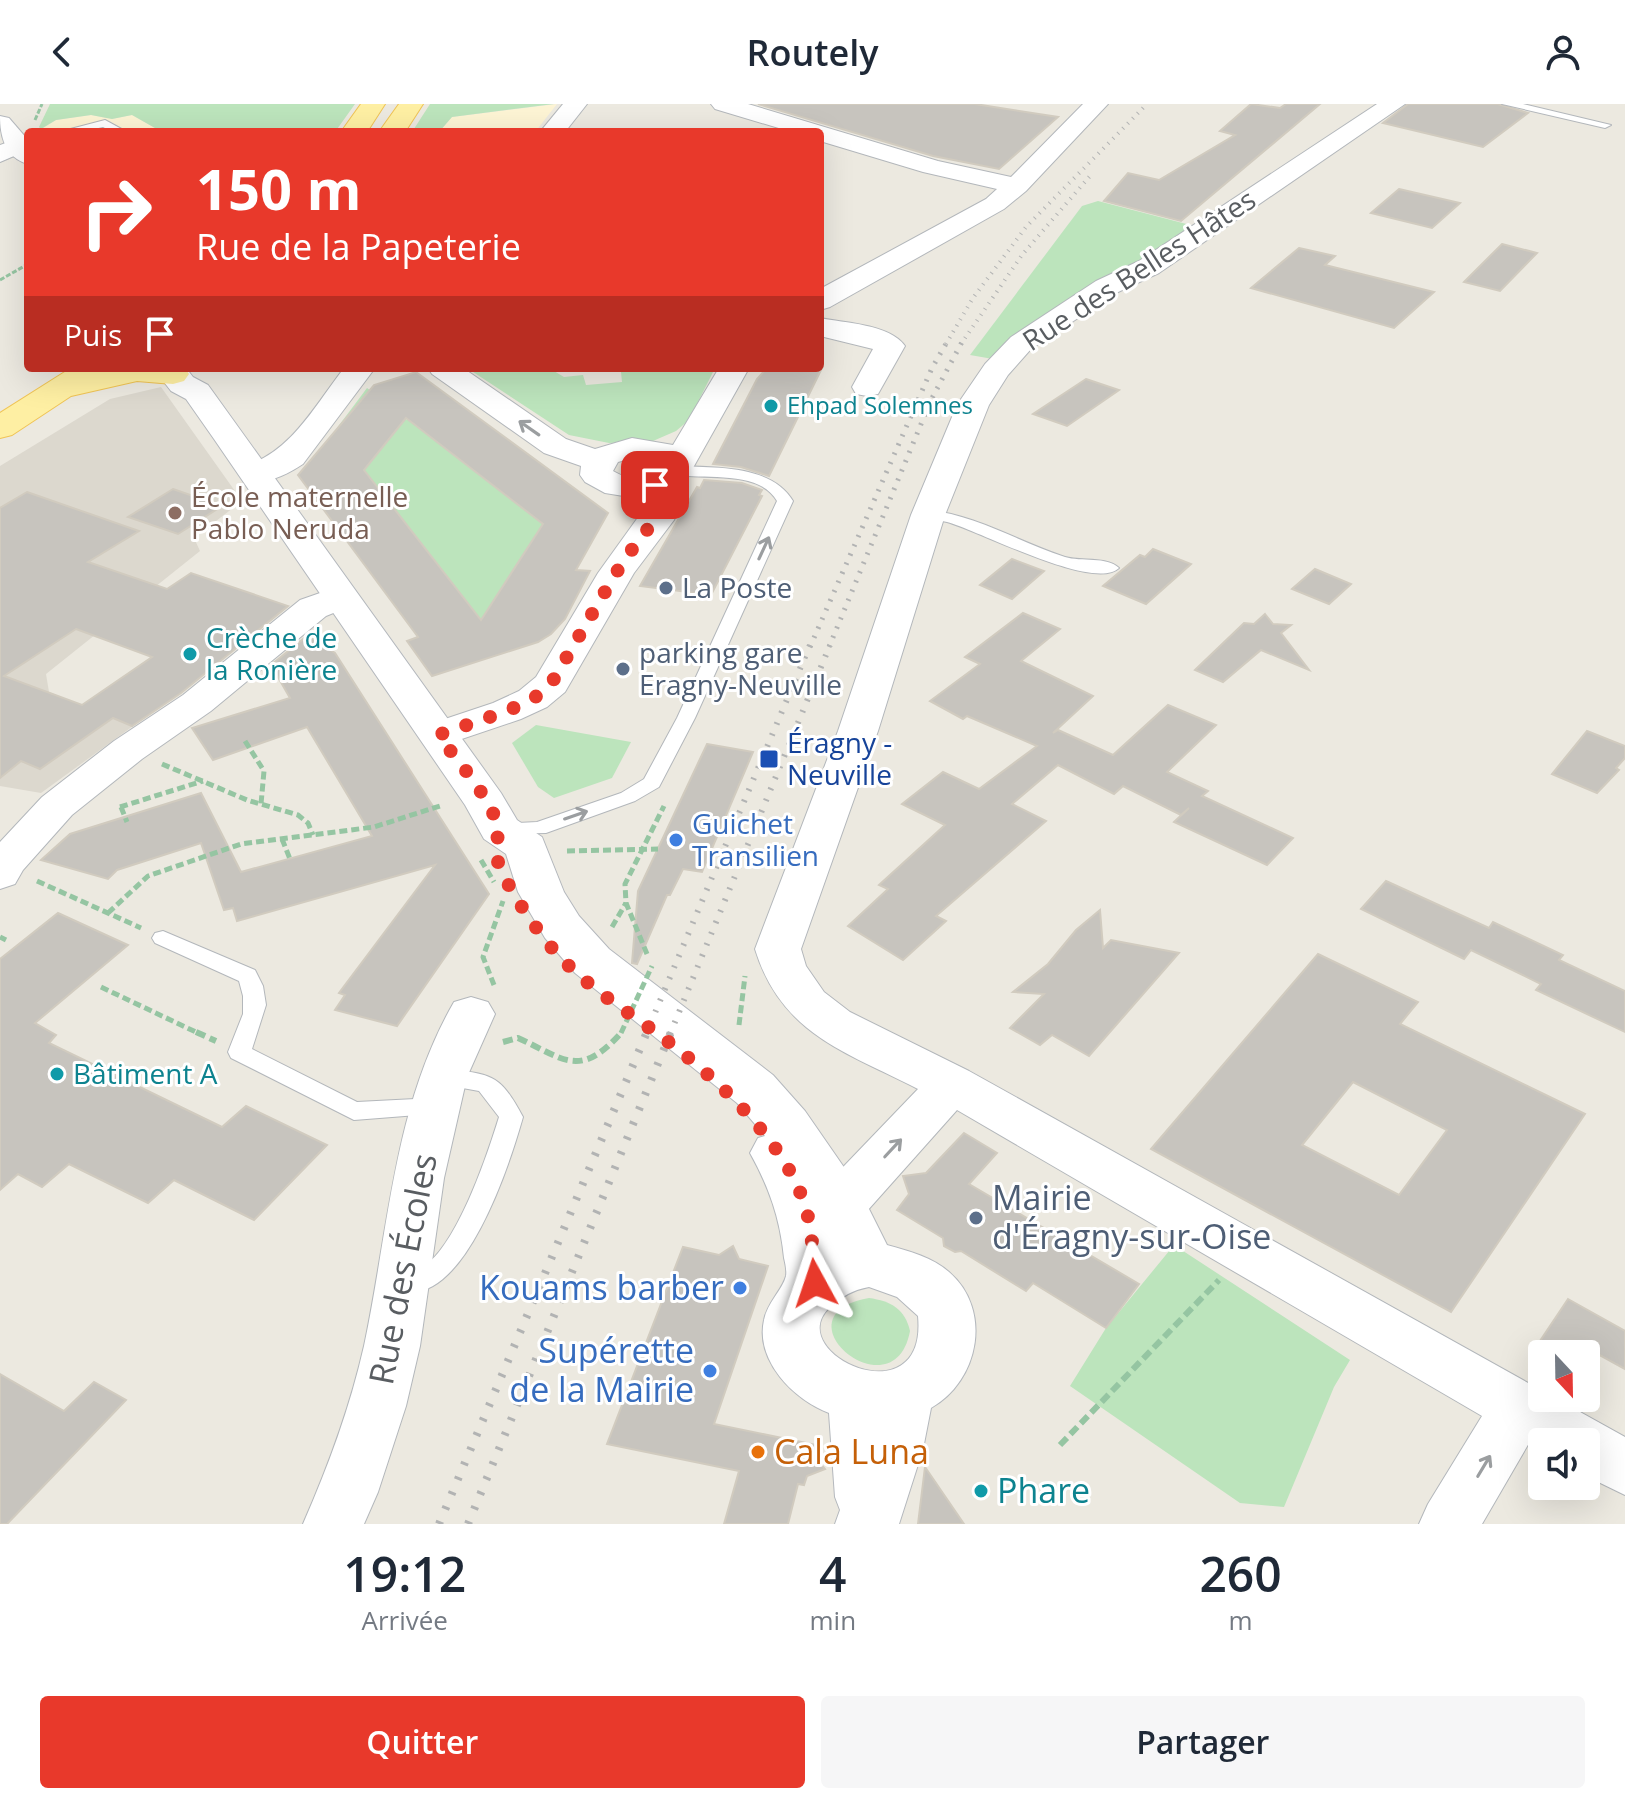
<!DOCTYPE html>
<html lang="fr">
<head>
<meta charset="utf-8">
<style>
	:root { --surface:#fff; --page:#f6f6f7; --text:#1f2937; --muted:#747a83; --accent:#e8392b }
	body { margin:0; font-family:"Open Sans",sans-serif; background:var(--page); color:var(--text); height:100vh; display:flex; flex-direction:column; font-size:30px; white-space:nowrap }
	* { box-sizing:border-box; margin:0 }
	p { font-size:26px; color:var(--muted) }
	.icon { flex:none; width:44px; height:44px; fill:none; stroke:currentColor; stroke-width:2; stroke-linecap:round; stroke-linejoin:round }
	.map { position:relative; height:1420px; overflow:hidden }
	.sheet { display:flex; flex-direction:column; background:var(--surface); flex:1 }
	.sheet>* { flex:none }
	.top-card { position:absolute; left:24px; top:24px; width:800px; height:244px; border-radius:8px; box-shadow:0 8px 32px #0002; background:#e8392b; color:#fff; overflow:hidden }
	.needle { width:52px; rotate:158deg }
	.fabs { position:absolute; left:1528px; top:1236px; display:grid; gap:16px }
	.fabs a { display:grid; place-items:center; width:72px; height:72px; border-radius:8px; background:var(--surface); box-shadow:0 8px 32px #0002; font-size:40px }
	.pin { position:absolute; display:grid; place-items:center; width:68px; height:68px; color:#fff; margin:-34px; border-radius:16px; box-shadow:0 4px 12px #0006 }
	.me { position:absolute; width:88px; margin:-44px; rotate:355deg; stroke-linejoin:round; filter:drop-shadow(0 0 6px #0008) }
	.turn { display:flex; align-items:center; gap:28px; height:168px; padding:0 40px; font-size:36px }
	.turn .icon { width:104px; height:104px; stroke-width:2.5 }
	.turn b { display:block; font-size:56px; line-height:68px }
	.then { display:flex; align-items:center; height:76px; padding:0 40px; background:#0003; gap:16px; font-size:30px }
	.eta { display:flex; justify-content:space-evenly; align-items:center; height:136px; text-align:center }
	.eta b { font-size:48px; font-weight:600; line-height:56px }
	.action { display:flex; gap:16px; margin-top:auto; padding:16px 40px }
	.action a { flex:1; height:92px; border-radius:8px; background:var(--accent); color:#fff; font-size:32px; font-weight:600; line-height:92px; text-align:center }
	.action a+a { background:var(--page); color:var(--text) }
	header { display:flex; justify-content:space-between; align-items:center; height:104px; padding:0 40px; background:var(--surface); font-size:36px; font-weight:600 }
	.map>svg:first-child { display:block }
</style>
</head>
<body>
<header><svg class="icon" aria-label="back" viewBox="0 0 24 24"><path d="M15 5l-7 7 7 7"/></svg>Routely<svg class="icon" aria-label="person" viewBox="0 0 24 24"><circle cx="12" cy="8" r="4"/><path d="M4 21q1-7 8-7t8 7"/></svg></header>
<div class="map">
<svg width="1625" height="1420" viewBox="0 0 1625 1420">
	<rect width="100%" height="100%" fill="#ece9e0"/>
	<!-- commercial -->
	<g fill="#fdf4d4">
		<polygon points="557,0 535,28 439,28 452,13"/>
		<polygon points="91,11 112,15 132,11 162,28 40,26 56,16"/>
	</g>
	<!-- education -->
	<polygon fill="#dcd8ce" points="161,283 242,397 194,434 200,447 46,570 49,588 133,622 41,689 0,682 0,362 110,295"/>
	<!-- green -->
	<g fill="#bce4bc">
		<polygon points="50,0 355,0 335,28 162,28 132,11 112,15 91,11 56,16 41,25 39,23"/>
		<polygon points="430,0 554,0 452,13 439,28 412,28"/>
		<polygon points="1098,97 1198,123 993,255 970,251 1082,102"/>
		<polygon points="467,264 549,264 564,273 583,271 586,281 622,278 621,268 644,264 715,264 689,316 676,327 653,337 609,339 569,331"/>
		<polygon points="367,284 392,303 402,317 408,315 420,325 423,324 444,344 543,420 483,521 364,366 331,332"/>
		<polygon points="536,621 631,638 612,674 554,694 538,683 512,639"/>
		<polygon points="1174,1141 1350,1256 1334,1283 1284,1403 1240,1399 1070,1282 1106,1224"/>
		<path d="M869,1194C891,1197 905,1205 910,1227C894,1313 771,1211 869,1194Z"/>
	</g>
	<!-- building -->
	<g fill="#c7c4be" stroke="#d1cbbf" stroke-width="2" fill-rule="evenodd">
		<polygon points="758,0 975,0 1058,13 999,65 933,52"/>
		<polygon points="1251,0 1280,4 1286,0 1320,0 1181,117 1104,97 1128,69 1159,76 1235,31 1220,27"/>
		<polygon points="1408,0 1498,0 1528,9 1483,43 1383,19"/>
		<polygon points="1399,85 1460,99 1432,124 1371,109"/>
		<polygon points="1502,140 1537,149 1500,187 1464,178"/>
		<polygon points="1299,144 1335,152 1325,161 1434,188 1394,224 1251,184"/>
		<polygon points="767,264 822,264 769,372 741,363 713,360 757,275"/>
		<path d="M416,268L608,409L576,466L590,467L565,515L551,530L538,538L432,572L407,537L418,533L298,371L374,281ZM406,314L543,420L481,516L364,366Z"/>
		<polygon points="1086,275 1119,286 1067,322 1033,310"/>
		<polygon points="704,376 742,379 762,386 759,391 762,392 711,491 640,482 697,383 700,384"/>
		<polygon points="173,385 222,402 178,430 128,413"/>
		<path d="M27,388L139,427L88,458L167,485L191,469L288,502L181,589L132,622L113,614L40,665L21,657L0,674V404ZM76,525L152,553L82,601L4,572Z"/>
		<polygon points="1153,445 1191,460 1146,500 1103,482 1140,451 1145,453"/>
		<polygon points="1012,455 1044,467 1012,495 980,481"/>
		<polygon points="1315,465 1351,480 1329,500 1292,485"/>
		<polygon points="1023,509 1060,525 1021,557 1093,592 1053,629 1058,626 1113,651 1168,601 1216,621 1167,668 1208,687 1202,692 1293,734 1267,761 1174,718 1189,704 1181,711 1123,682 1114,690 1058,661 1012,700 1046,717 936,812 946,817 903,856 848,822 888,785 879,781 945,721 902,700 943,668 979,685 1037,642 967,612 963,615 930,597 980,560 965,553"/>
		<polygon points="1265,510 1273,520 1291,521 1281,529 1309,566 1261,546 1223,578 1195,566 1244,519 1254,520"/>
		<polygon points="308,531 335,549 489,790 397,922 335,906 345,891 339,889 435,761 237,817 233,804 224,806 201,739 117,766 108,775 41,756 70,730 201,689 241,768 372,732 307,623 213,656 192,624 290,594 271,561"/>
		<polygon points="1587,627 1625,642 1625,654 1616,664 1619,666 1597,689 1552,670"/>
		<polygon points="707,640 753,648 702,768 683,765 670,791 667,791 637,860 632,859 638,787"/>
		<polygon points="1386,777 1489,824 1493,818 1563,851 1559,856 1625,887 1625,928 1536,886 1541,880 1471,846 1464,855 1361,805"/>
		<polygon points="1100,806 1103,844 1111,836 1179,849 1089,952 1052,931 1040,941 1010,924 1044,890 1013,888 1048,860 1076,826"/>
		<polygon points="58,809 128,841 35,919 56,931 49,939 222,1023 246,1002 327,1041 254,1116 174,1076 148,1099 69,1060 42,1083 18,1070 0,1086 0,855"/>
		<path d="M1318,850L1418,898L1400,920L1585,1010L1451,1208L1151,1045ZM1353,978L1447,1026L1399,1091L1302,1041Z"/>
		<polygon points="964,1029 997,1049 969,1080 1139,1180 1106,1224 1033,1179 1026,1187 961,1147 955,1148 944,1142 943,1134 897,1106 909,1090 903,1072 926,1069"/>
		<polygon points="733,1142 739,1155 768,1162 714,1320 816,1341 813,1350 825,1365 807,1372 804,1381 798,1380 788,1420 724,1420 739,1367 607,1340 683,1143 719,1151"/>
		<polygon points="1568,1195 1625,1227 1625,1265 1596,1249 1563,1250 1540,1237"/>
		<polygon points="0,1270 64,1307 94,1278 126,1296 7,1420 0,1420"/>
		<polygon points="925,1363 964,1420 918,1420"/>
	</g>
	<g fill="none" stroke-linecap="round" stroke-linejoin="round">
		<!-- lane casing -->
		<g stroke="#b3b7bb" stroke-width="2">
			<g id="lane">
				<polygon points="1502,0 1523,0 1611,21 1605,24"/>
				<polygon points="105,16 127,28 113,28 103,23 80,28 59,28"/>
				<path d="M676,362C714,364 771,360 793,397L695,614L659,683L635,697L546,729L497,730L494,725L497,720L537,718L621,689L644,675L677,614L777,397C758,364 701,377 670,370V364Z"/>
				<path d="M928,406C976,411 1019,438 1065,453C1081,458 1107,452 1119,464C1094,488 980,427 947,418C939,416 930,416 922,414L920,411Z"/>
				<polygon points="163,827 255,866 263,882 266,901 252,945 357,998 435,994 443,997 447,1003 443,1009 354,1016 231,954 228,948 243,910 243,892 239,877 155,839 152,834 155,829"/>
				<path d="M443,964C491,971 499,968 523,1013C510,1059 463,1208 398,1186L394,1178L398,1170C406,1168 415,1168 422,1164C457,1142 487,1052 499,1013L479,987L435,979L431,973L435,967Z"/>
			</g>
		</g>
		<!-- street casing -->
		<g stroke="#b3b7bb" stroke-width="2">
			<g id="street">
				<polygon points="563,0 587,0 565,28 540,28"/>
				<polygon points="711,0 748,0 938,57 1011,73 1083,0 1108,0 1026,87 1004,105 830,203 820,206 820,185 986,95 997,85 923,68 820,37 820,28 792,28 715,5"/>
				<path d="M1377,0H1405L1159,169L1116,189L1031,245L1008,271L989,301L945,411L878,627L801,845L806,862L824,888L850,908L969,967L1539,1285L1542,1294H1555L1625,1333V1391L1586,1372V1338H1542V1347L1529,1339L1482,1420H1419L1428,1400L1482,1312L957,1006L859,1116L840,1122L821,1116L814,1101L821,1086L918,985C846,948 781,930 755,845L838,627L911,411L957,301L985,260L1011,233L1096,177L1139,157Z"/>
				<polygon points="20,34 28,36 28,46 0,58 0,41"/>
				<path d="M820,214C844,219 890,220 905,242L878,290L867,292L856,290L852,283L873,245L820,232Z"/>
				<path d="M344,264H375L303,360C285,372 266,381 244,376L240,369L244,362C290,350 316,300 344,264Z"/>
				<path d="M428,264H463L566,335L595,345L632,334L673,341L719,264H749L689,371L673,387L678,405L674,416L634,469L565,588L547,603L521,615L438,643L424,640L418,631L424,622L493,599L519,587L536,573L598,469L644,405L642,395L605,389L585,378L580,371L581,362L544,349L432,270ZM633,354L657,357L660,362C651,380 628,376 613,367L618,358Z"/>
				<polygon points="340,482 353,485 358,493 353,501 326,512 211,607 142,655 72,711 23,766 15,780 0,785 0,738 42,693 114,637 183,591 300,496"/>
				<path d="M471,893L488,898L495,910L467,973L444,1074L420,1242L406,1302L378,1388L364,1420H303C328,1363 350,1304 364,1242C389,1125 393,1004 454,898Z"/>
			</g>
		</g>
		<!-- secondary casing -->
		<g stroke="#b4b8bd" stroke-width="2">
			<g id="secondary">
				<path d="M0,12L9,14L28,36V60C5,54 0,32 0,12Z"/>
				<path d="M153,264H186L193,273L208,281L501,689L517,716L542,733L564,788L579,812L609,845L773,971L805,1007L859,1085L887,1141C909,1147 932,1153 949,1168C993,1206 979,1277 931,1304L923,1345L899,1420H835L840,1406L835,1393L829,1309C794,1296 755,1257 764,1216C767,1199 783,1185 786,1172C787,1167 785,1158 784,1154C780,1114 769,1083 750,1049L758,1034L765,1032L737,999L575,869L545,834L518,788L506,750L484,735L465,701L214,335L186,295L171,287ZM869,1183L897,1193L918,1212C928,1316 780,1250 830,1203C842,1192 853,1186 869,1183Z"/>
			</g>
		</g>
		<!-- primary casing -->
		<g stroke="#f0c455" stroke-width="2">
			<g id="primary">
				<polygon points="361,0 385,0 367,28 341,28"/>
				<polygon points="399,0 423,0 405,28 379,28"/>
				<polygon points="71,264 185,264 189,270 184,277 173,280 137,277 71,292 12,331 0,334 0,309"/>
			</g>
		</g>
		<!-- path-far2 -->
		<g stroke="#95c5a2" stroke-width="3" stroke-dasharray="5 2" stroke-linecap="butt">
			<polyline points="35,16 42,0"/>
			<polyline points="0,176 28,160"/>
		</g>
		<!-- path-far1 -->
		<g stroke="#95c5a2" stroke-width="5" stroke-dasharray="8 4" stroke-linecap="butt">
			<polyline points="245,637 264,667 261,700"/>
			<polyline points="162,660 247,696 298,711 308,719 313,731"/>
			<polyline points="120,703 203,677"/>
			<polyline points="121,703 127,718"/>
			<polyline points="282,735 290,755"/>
			<polyline points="567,747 658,745"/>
			<polyline points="481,756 494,778"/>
			<polyline points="37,777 141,824"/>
			<polyline points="108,809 148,772 241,740 374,723 443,701"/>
			<polyline points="612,823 626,799"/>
			<polyline points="0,833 6,836"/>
			<polyline points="647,850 626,799 625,780 664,702"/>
			<polyline points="494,881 483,853 503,797"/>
			<polyline points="101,883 200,930"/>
			<polyline points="739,921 745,872"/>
		</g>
		<!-- path -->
		<g stroke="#95c5a2" stroke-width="6" stroke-dasharray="10 5" stroke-linecap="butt">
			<polyline points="196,928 216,937"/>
			<path d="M503,938L518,934C563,954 579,976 621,929"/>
			<polyline points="1060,1341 1219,1176"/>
		</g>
		<!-- lane -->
		<use href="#lane" fill="#fff" fill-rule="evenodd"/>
		<!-- street -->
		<use href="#street" fill="#fff" fill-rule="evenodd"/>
		<!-- secondary -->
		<use href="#secondary" fill="#fff" fill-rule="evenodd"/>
		<!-- primary -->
		<use href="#primary" fill="#feefa3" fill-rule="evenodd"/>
		<!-- rail-far3 -->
		<g stroke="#b2b3b3" stroke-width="4" stroke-dasharray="1 6" stroke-linecap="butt">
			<polyline points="946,240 973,194 1026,123 1147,0"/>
			<polyline points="961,240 1022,151 1090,72"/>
		</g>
		<!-- rail-far2 -->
		<g stroke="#b2b3b3" stroke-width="5" stroke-dasharray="2 8" stroke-linecap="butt">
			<polyline points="810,543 932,264 947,238"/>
			<polyline points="829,543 931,296 962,238"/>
		</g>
		<!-- rail-far1 -->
		<g stroke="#b2b3b3" stroke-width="6" stroke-dasharray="2 10" stroke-linecap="butt">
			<polyline points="646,930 810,541"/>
			<polyline points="670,930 830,541"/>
		</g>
		<!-- rail -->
		<g stroke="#b2b3b3" stroke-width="8" stroke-dasharray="3 13" stroke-linecap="butt">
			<polyline points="439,1420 647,928"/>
			<polyline points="468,1420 671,928"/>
		</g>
		<!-- path-bridge -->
		<polyline stroke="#95c5a2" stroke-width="5" stroke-dasharray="8 4" stroke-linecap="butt" points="621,929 652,862"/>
	</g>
	<!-- one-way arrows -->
	<defs><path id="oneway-shaft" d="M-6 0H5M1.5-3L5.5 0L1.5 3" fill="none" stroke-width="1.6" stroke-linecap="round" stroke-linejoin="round" transform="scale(2)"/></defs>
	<g stroke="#9b9ea0">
		<use href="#oneway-shaft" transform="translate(529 324) rotate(-145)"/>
		<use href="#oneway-shaft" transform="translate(764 444) rotate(-65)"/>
		<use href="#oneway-shaft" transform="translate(576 711) rotate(-19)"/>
		<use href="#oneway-shaft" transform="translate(893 1044) rotate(-47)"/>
		<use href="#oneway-shaft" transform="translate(1484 1362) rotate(-59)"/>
	</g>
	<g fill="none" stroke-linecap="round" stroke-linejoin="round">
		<!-- route -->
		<path stroke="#e8392b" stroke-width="14" stroke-dasharray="0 25.2" d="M655,381L661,405L657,416L642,431L616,469L551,580L533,595L507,607L438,631C457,656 489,692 498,722C501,730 493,741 496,751C502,777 535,824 552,844C580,877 616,900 651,925C709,967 792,1040 808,1113C813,1134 813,1157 815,1179"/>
	</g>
	<!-- markers -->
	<g fill="#0f9aa8" stroke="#fff" stroke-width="3">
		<circle cx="771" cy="302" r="8"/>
		<circle cx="190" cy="550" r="8"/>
		<circle cx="57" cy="970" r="8"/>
		<circle cx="981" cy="1387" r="8"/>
	</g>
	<circle fill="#8d6e63" stroke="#fff" stroke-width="3" cx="175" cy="409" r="8"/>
	<g fill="#5c6f8a" stroke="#fff" stroke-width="3">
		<circle cx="666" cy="484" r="8"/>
		<circle cx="623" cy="565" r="8"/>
		<circle cx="976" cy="1114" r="8"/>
	</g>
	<rect fill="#1a4fb4" stroke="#fff" stroke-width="3" x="759" y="645" width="20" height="20" rx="4"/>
	<g fill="#3f7fe0" stroke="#fff" stroke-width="3">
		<circle cx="676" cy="736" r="8"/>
		<circle cx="740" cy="1184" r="8"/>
		<circle cx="710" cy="1267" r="8"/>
	</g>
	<circle fill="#e8710a" stroke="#fff" stroke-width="3" cx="758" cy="1348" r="8"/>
	<g text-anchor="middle" stroke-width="6" stroke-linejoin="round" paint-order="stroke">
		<!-- far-culture labels -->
		<g font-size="24" fill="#0d838f" stroke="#fff" text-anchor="start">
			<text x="787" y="310">Ehpad Solemnes</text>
		</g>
		<!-- street labels -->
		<g font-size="28" fill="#595d61" stroke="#fff">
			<text transform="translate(1139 166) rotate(-33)" y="10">Rue des Belles Hâtes</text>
		</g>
		<!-- education labels -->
		<g font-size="28" fill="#785e54" stroke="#fff" text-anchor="start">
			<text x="191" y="403">École maternelle<tspan x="191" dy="32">Pablo Neruda</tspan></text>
		</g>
		<!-- service labels -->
		<g font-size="28" fill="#4e5e75" stroke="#fff" text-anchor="start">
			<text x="682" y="494">La Poste</text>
			<text x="639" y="559">parking gare<tspan x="639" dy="32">Eragny-Neuville</tspan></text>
		</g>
		<!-- culture labels -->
		<g font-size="28" fill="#0d838f" stroke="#fff" text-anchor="start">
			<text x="206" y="544">Crèche de<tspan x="206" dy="32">la Ronière</tspan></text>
			<text x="73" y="980">Bâtiment A</text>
		</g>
		<!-- transit labels -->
		<g font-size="28" fill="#164399" stroke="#fff" text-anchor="start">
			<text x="787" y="649">Éragny -<tspan x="787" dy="32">Neuville</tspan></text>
		</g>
		<!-- shop labels -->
		<g font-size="28" fill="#366cbe" stroke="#fff" text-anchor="start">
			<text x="692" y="730">Guichet<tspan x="692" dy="32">Transilien</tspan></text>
		</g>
		<!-- near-service labels -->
		<g font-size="34" fill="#4e5e75" stroke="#fff" text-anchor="start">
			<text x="992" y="1106">Mairie<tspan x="992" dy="39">d'Éragny-sur-Oise</tspan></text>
		</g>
		<!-- near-street labels -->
		<g font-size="34" fill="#595d61" stroke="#fff">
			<text transform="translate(403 1165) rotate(-79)" y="12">Rue des Écoles</text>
		</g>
		<!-- near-shop labels -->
		<g font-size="34" fill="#366cbe" stroke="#fff" text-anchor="end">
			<text x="724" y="1196">Kouams barber</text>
			<text x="694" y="1259">Supérette<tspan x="694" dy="39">de la Mairie</tspan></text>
		</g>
		<!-- near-food labels -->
		<g font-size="34" fill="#c56008" stroke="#fff" text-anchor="start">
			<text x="774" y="1360">Cala Luna</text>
		</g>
		<!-- near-culture labels -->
		<g font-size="34" fill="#0d838f" stroke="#fff" text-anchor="start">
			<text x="997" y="1399">Phare</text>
		</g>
	</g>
</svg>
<div class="fabs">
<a><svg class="needle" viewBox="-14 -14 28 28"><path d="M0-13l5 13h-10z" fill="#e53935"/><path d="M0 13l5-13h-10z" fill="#747a83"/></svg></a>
<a><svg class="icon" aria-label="sound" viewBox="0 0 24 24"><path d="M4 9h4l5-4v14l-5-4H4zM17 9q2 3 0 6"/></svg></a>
</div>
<div class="pin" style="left:655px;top:381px;background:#d93025"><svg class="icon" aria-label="arrive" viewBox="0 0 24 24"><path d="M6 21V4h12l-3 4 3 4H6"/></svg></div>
<svg class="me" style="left:815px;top:1179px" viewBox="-20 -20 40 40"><path d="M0-17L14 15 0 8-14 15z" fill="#e8392b" stroke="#fff" stroke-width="4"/></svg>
<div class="top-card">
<div class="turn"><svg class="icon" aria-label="right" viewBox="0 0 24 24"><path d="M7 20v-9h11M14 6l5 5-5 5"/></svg><div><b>150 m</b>Rue de la Papeterie</div></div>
<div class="then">Puis<svg class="icon" aria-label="arrive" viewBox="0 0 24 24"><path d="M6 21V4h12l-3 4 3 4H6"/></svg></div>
</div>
</div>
<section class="sheet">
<div class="eta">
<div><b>19:12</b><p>Arrivée</p></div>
<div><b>4</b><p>min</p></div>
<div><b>260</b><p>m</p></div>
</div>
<div class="action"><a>Quitter</a><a>Partager</a></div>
</section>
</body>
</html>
